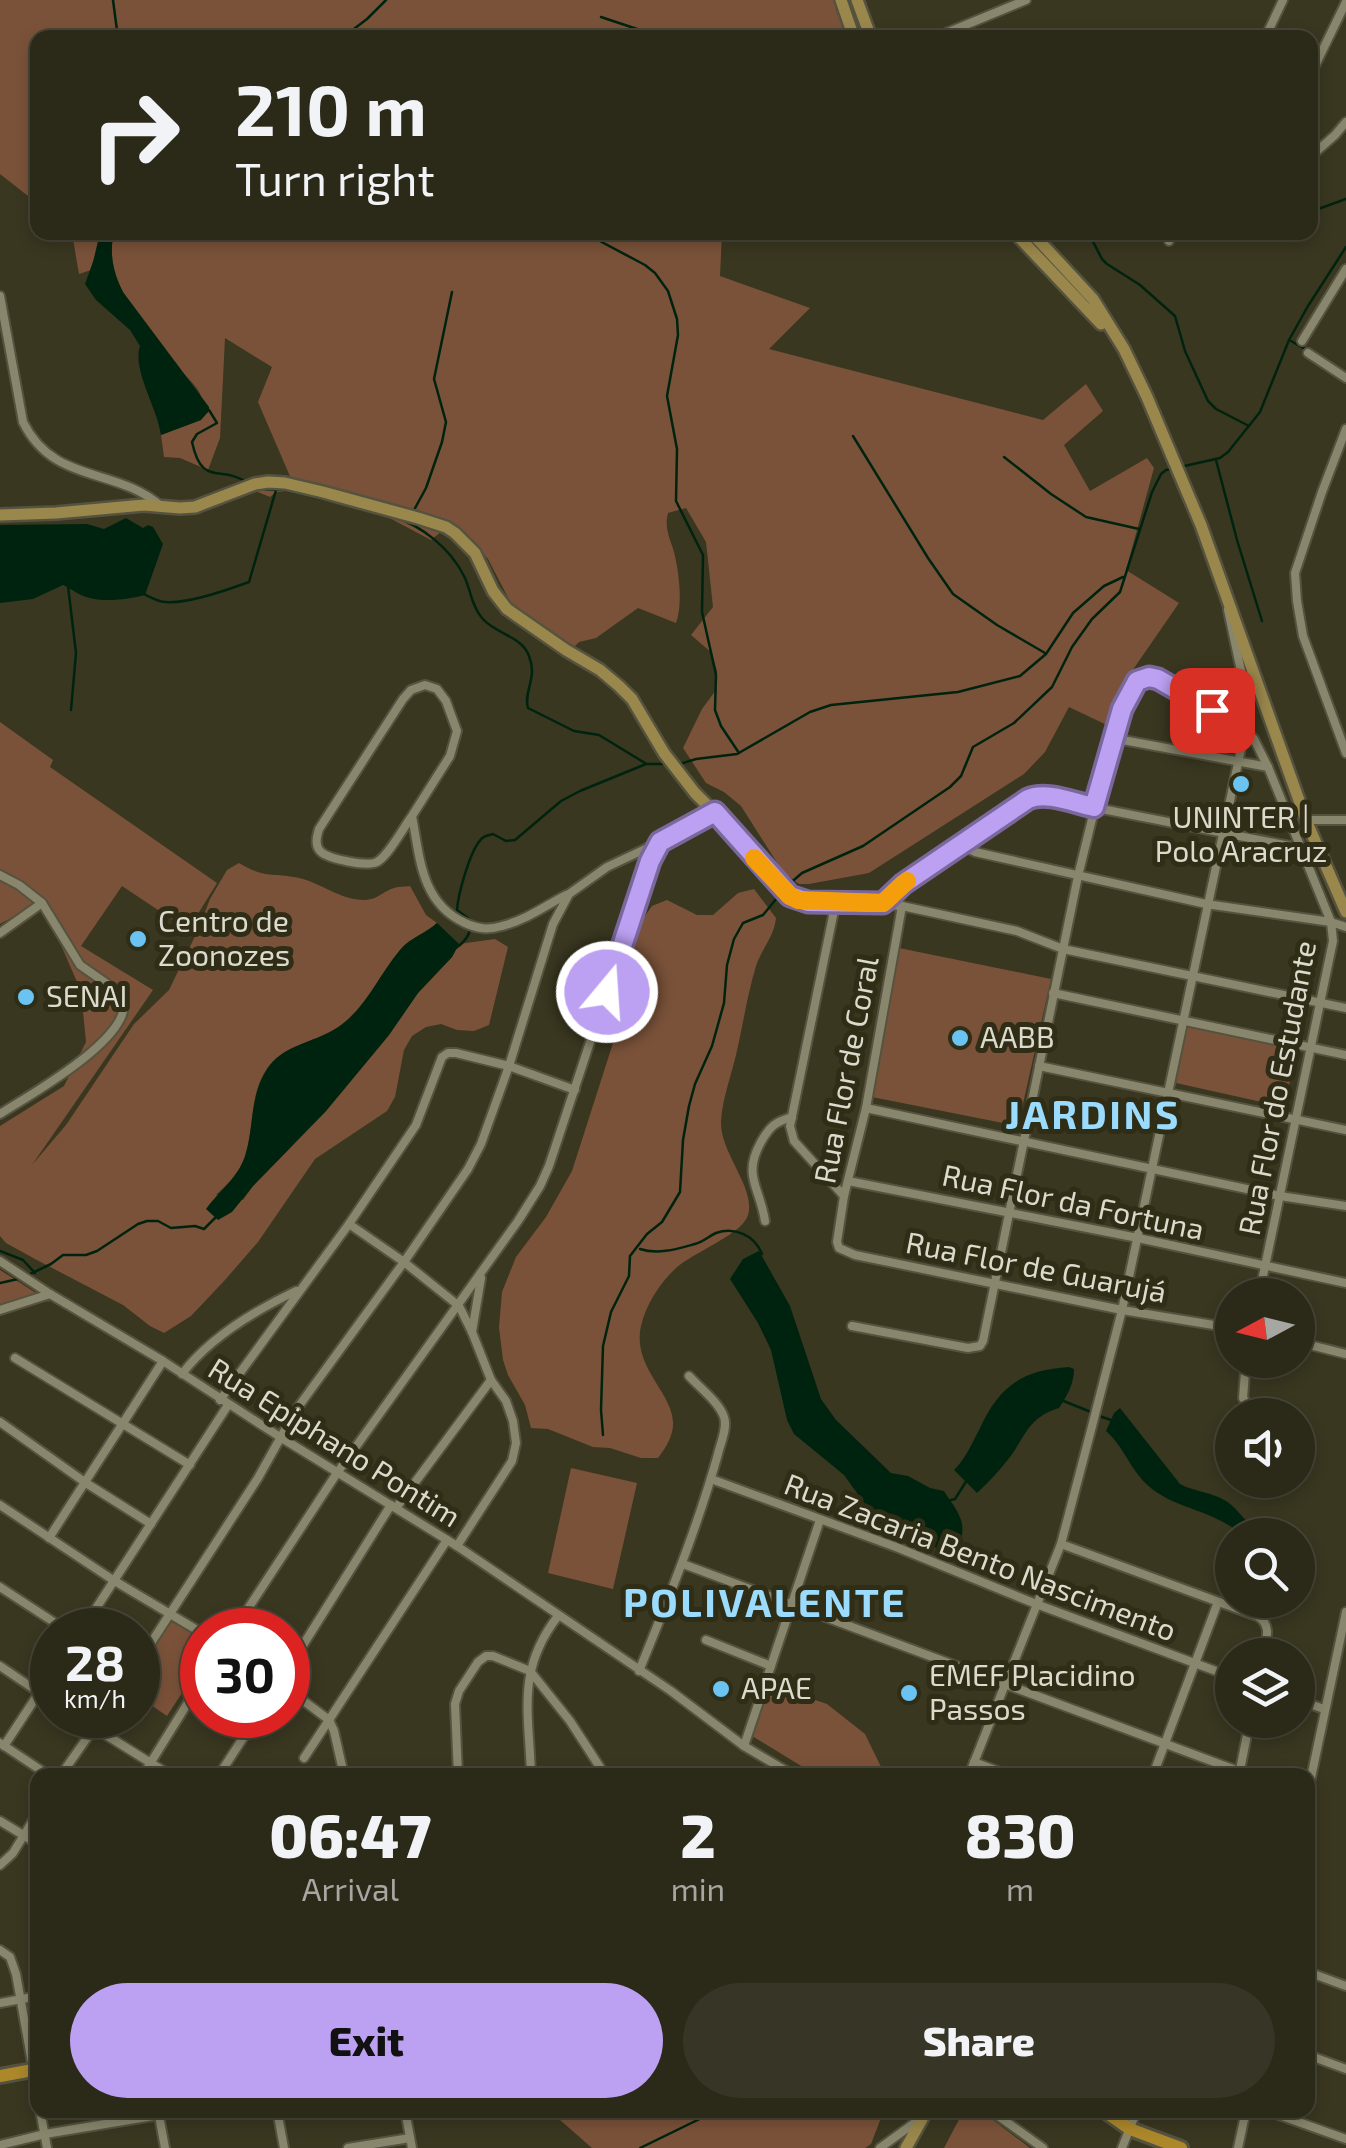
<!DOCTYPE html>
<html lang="en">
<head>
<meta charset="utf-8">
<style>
	:root { --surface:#2b2918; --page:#373525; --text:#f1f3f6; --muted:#a6a6a2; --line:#474537; --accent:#bca0f2 }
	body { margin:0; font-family:"Exo 2",sans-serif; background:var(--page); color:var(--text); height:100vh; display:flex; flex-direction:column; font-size:38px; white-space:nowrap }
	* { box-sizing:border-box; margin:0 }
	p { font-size:32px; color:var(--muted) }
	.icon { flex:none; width:55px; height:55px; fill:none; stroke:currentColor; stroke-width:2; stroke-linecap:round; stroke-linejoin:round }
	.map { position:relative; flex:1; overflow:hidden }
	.details { position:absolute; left:30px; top:1768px; width:1285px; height:350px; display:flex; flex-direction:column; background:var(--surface); border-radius:20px; box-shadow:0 5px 15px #0003,0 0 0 2px var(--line) }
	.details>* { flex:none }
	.guide { position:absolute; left:30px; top:30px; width:1288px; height:210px; border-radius:20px; box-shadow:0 5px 15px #0003,0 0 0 2px var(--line); background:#2b2918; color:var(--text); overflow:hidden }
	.needle { width:65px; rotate:263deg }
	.buttons { position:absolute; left:1215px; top:1278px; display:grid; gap:20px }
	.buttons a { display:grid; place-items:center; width:100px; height:100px; border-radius:50%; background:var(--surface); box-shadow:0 5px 15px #0003,0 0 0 2px var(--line); font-size:50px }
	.speed { position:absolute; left:30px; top:1608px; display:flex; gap:20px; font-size:50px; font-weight:700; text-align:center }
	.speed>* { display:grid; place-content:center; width:130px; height:130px; border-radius:50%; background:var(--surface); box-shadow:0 5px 15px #0003,0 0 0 2px var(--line); line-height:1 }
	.speed small { font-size:25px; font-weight:400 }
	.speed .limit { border:15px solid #d22; background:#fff; color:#111 }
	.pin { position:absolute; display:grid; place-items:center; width:85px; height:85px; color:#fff; margin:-42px; border-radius:20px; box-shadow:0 5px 15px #0006 }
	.me { position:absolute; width:110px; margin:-55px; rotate:18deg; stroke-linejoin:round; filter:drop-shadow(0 0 8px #0008) }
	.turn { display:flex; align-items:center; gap:35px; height:210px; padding:0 40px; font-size:45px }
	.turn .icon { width:130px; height:130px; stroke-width:2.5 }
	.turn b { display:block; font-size:70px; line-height:85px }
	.eta { display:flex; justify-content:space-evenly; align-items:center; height:170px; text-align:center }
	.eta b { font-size:60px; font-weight:800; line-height:70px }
	.primary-button { display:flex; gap:20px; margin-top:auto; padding:20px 40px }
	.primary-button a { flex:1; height:115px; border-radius:60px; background:var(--accent); color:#111; font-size:40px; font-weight:800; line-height:115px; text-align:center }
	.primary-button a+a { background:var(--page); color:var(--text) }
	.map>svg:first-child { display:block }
</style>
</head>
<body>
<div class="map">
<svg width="1346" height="2148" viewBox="0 0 1346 2148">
	<rect width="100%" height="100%" fill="#393720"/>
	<!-- green -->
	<g fill="#7a5239">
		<polygon points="0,0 834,0 837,13 848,37 38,38 37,203 0,174"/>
		<polygon points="66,233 100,233 91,270 79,274 73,239"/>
		<path d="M114,233H722L720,276L810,308L769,349L1043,420L1086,384L1103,411L1064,445L1090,491L1147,458L1154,468L1126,570L1179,603L1121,687L1111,727L1069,707L1045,752L1024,774L869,873L809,884H799L783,872L741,806L724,792L706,783L683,748L702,709L716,690L717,671L712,653L691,635L713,607L706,542L686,508L668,513C664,528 670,538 674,552C679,572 683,604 676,623L638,608L596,638L579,642L572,649L512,605L488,559L466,533L448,526L431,540L382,514L293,491L276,492L270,497L248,488L292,481L258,402L272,367L225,338L220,438L208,470L180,458L164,457L161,435L201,420C201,413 202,403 201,396C198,386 183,374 176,365C148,330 101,281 114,233Z"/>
		<path d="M0,722L53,760L50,767L217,883L188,930L122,886L81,946L153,990L32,1165L66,1125L134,1024L169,990L198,930L210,899L227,870L239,863C265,879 273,872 299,878C321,883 342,901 366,900C378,899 384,891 394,888C399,886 405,887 410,886L426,915L437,923C425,934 411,937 400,950C379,975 366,1008 338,1027C313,1044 283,1044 266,1070C247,1100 256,1135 241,1166C236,1177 225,1186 216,1195L243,1200L253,1186L326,1111L389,1035L418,993L452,957L459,944L495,939L508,947L489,1025L474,1031L457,1030L441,1024L426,1027L412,1036L404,1050L395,1097L387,1111L315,1159L258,1242L225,1280L191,1316L164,1333L150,1326L123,1305L35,1259L6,1243L0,1236V1126L64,1086L86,1042L81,991L50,920L36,901L24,911L0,924Z"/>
		<path d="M754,889L776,918C774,937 762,948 756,966C747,996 743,1025 736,1055C731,1076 722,1100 721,1122C720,1153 756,1188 748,1215C743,1234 692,1253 676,1268C660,1283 646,1304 641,1326C631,1371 681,1397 672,1432C670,1441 664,1450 658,1458H641L610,1448L593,1447L548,1429L531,1428L525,1405L508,1375L503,1360L499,1327L502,1292L516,1257L546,1217L572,1171L621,1018L634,949L642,920L652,906L667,900L697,915H713L738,893Z"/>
		<polygon points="899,948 1051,979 1018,1126 872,1097"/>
		<polygon points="1186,1027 1296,1048 1285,1107 1176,1083"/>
		<polygon points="0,1270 50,1302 27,1297 0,1309"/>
		<polygon points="571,1468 637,1483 613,1589 548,1573"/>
		<polygon points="170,1621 202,1639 202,1662 167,1716 138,1696 138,1669"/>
		<polygon points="771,1685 827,1704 865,1734 885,1775 816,1775 752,1736"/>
		<polygon points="570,2110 884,2110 871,2144 865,2148 592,2148 560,2120"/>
		<polygon points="964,2110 980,2110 1030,2148 944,2148"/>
	</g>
	<!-- water -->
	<g fill="#00230f">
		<path d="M100,233H114C109,253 113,273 123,292L209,407V411L201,420L161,435C157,407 132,370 140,346L130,330L96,300L85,284L94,259Z"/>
		<path d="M126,518L143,528L148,525L153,527L163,544L145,595C125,600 96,604 77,593C72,590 68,587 63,585L33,599L0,603V525L87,524L104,529Z"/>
		<path d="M437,923L459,944L452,957L418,993L389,1035L326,1111L253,1186L232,1212L218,1220L206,1209C220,1190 240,1176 246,1153C254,1125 250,1097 266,1071C282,1044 312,1044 337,1028C366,1009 378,976 400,950C411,937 425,934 437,923Z"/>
		<path d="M759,1251L790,1306L821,1399L836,1420L891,1473L908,1476L930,1488L944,1491C959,1514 970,1524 956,1551L928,1546L889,1532L875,1518L844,1475L794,1434L787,1420L771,1350L758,1323L730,1279L743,1259Z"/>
		<path d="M1069,1367L1074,1369C1074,1384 1067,1396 1059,1408C1029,1417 1026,1435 1010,1457C1000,1470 989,1482 977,1493L954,1470C966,1458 971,1445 979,1430C999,1386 1022,1370 1069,1367Z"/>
		<path d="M1120,1408L1180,1484C1195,1492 1212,1492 1226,1501C1235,1506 1246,1522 1255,1530L1251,1535C1238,1535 1234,1527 1223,1522C1194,1506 1161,1504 1139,1476C1127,1461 1121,1444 1106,1431L1114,1413Z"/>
	</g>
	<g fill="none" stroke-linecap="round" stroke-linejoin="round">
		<!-- stream -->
		<g stroke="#00230f" stroke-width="2.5">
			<polyline points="113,0 118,38"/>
			<polyline points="601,17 664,38"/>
			<polyline points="342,38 367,19 386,0"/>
			<polyline points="1310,212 1346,199"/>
			<polyline points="589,232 596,239 645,265 655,273 668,291 677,319 678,335 667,396 677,449 676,501 703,555 702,612 716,675 715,710 721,726 739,753"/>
			<polyline points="1088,232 1102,259 1107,264 1140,285 1175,316 1185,351 1208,401 1216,409 1249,426"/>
			<polyline points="1291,341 1305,349"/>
			<path d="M209,410L217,423L197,434L192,442C202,488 220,464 248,483"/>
			<polyline points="853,436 928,558 953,594 997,625 1045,653"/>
			<polyline points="1004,457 1051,494 1086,517 1139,529"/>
			<polyline points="1216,460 1237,540 1262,621"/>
			<polyline points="1180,467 1220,458 1228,452 1260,412 1289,340 1308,306 1346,247"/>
			<polyline points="253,489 285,490 357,507"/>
			<polyline points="414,510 426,488 442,442 446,422 434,379 452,292"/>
			<path d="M394,517C422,526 450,548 464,576C471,590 471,605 482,618C495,634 522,636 529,656C538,678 523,692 528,708L574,731L599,735L645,763"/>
			<polyline points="68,586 76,653 71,710"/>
			<path d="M142,593C150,597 158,602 166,602C186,604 230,589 249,582L276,490"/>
			<polyline points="680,764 696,759 737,754 810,712 831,705 958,692 1020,676 1046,654 1073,613 1104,586 1123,577"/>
			<polyline points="787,886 802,873 863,846 950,787 961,776 973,747 1014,723 1052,687 1072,647 1092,619 1120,592 1152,492 1161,474 1166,470 1173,469"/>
			<path d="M456,948C466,941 473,931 469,919L457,910C458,894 469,856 478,843C483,836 485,836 493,834L506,841L515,840L561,801L580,791L646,764H667"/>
			<path d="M640,1249C658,1255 677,1249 695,1244C703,1242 709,1236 716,1233C735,1226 755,1236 762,1254"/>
			<polyline points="0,1251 23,1260 35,1273"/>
			<polyline points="26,1276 51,1264 63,1255 86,1255 97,1251 138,1224 147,1221 158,1221 171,1228 195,1226 204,1229 217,1216"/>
			<polyline points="0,1283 18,1279"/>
			<polyline points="1061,1400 1091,1412"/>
			<polyline points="1099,1416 1111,1420"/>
			<polyline points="603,1435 601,1410 603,1346 611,1312 629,1276 630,1256 647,1234 662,1222 680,1192 683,1140 689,1106 695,1084 712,1046 724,1003 727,965 734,939 743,923 763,915 782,892"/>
			<polyline points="951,1500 955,1499 967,1480"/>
			<polyline points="640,2148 718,2110"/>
		</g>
		<!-- street casing -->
		<g stroke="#55533f" stroke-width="12">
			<g id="street">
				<polyline points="934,38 1026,0"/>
				<polyline points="1265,38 1283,0"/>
				<polyline points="1310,76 1346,2"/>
				<polyline points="1310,157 1335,135 1346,122"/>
				<polyline points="1169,241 1173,232"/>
				<path d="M0,296L23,422C54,485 116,466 162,507"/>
				<polyline points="1302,341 1346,269"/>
				<polyline points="1308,353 1346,378"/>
				<polyline points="1346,429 1322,492 1295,573 1297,601 1303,636 1346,753"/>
				<polyline points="1112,738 1268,767"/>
				<path d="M412,816C403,828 389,855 377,862C367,867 329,859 321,852C314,845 317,836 319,829L403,699L411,690L425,685L437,689L446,701L457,731L450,756L412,816C420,858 421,903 465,923C478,929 488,930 502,926C526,920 545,906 566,895"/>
				<polyline points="1306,820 1346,820"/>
				<polyline points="961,845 975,852 1206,904 1331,922 1346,927"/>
				<path d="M0,875L19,885L42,903L80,965L120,993C147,1031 26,1097 0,1114"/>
				<polyline points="789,896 807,902 836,901 902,906 1017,931 1063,949 1346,1008"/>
				<polyline points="836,901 790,1126 794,1141 844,1196"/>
				<path d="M883,903C907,880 934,864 961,845C986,829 1008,807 1036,796L1300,848"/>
				<polyline points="902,906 866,1108 844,1196 837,1242 839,1248 855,1255 1122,1310 1232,1328"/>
				<polyline points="0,933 42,903"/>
				<polyline points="1053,993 1346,1055"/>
				<polyline points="1039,1066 1346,1130"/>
				<polyline points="866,1108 1280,1196 1346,1206"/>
				<polyline points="848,1181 1138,1238 1346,1283"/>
				<path d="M765,1221C760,1187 742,1176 761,1142C770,1126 775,1122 792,1117"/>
				<polyline points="349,1224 404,1262 459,1306 472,1332 491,1380 506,1401 513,1421 516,1443 512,1461 457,1546"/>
				<polyline points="0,1261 50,1294 163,1361 280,1437 457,1546 671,1691 744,1746 793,1775"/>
				<polyline points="0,1310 50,1294"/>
				<polyline points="852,1326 968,1348 980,1346 983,1341 1078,876 1112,738 1122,709 1137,681 1149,677 1158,679 1245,730 1254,739 1268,767 1331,922 1333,941 1259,1295"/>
				<polyline points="472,1332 481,1278"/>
				<polyline points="1298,1342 1346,1354"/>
				<polyline points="15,1358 190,1465"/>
				<polyline points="1246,1360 1243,1398 1248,1405 1263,1415"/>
				<path d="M182,1374C210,1337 254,1311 296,1291"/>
				<polyline points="220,1400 349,1224 416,1125 442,1057 448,1053 456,1053 509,1066 575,1090"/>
				<polyline points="0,1422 86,1483 151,1524"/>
				<polyline points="711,1479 896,1547 1036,1604 1232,1677"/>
				<polyline points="0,1505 113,1580 202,1633"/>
				<polyline points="396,1508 491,1380"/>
				<polyline points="49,1538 163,1361"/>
				<path d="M1061,1544L1257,1616C1273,1625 1266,1640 1263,1655"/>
				<polyline points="683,1564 1249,1775"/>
				<polyline points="0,1587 66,1630"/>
				<polyline points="82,1630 228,1405"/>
				<polyline points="234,1630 337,1473 518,1221 540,1186 549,1166 650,861 660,842"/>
				<polyline points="706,1640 771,1666"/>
				<polyline points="138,1663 258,1478 296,1410 404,1262 468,1169 481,1144 509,1066 553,924 569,894 607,867 660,842 714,813"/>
				<polyline points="0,1666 52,1701"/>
				<polyline points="288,1669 391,1505"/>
				<path d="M639,1671C668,1600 697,1529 718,1454C720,1444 728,1428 724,1417C719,1402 700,1388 689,1376"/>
				<polyline points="288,1689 329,1720 334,1731 344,1775"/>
				<polyline points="1298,1700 1324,1709"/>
				<polyline points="74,1715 170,1775"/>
				<polyline points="0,1743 48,1775"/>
				<polyline points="4,1746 52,1673"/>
				<polyline points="744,1746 820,1520"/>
				<polyline points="304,1758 447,1540"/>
				<polyline points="974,1762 1008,1775"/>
				<polyline points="61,1775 103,1715"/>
				<polyline points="143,1775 202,1680"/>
				<polyline points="219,1775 258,1715"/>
				<polyline points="458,1775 455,1704 459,1691 478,1662 486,1656 493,1656 530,1671 570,1721 605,1775"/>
				<path d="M531,1775C529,1712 516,1670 558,1616"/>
				<polyline points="969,1775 1061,1544 1090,1434 1122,1310 1245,730 1247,699 1228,610"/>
				<polyline points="1153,1775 1218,1602"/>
				<polyline points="1239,1775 1250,1720"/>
				<polyline points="1308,1792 1346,1612"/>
				<polyline points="0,1821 38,1844"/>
				<polyline points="0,1865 13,1853 38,1812"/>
				<polyline points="0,1950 10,1957 16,1974 38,2096"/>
				<polyline points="1308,1972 1346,1986"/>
				<polyline points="0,2003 38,1996"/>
				<polyline points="1308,2055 1346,2069"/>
				<polyline points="40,2110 47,2148"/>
				<polyline points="158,2110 165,2148"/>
				<polyline points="277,2110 284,2148"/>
				<polyline points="405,2110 412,2148"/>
				<polyline points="990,2110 1043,2148"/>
				<polyline points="1265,2110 1346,2139"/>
				<polyline points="0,2145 45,2134 189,2110"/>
				<polyline points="348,2148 410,2138"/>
				<polyline points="880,2148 917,2121"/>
				<polyline points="1122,2148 1137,2110"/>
				<polyline points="1238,2148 1246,2110"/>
			</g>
		</g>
		<!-- secondary casing -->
		<g stroke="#55533f" stroke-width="16">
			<g id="secondary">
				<polyline points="841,0 854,38"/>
				<polyline points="857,0 871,38"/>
				<polyline points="1014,232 1101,324"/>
				<polyline points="1031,232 1093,299 1124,349 1147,397 1201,525 1306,820 1346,912"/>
				<polyline points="0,515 56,513 144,505 180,508 195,507 255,484 268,482 285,483 323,492 418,518 446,527 455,533 475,553 493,591 507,609 566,650 600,670 619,686 632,699 664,753 695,793 730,828 751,854 789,896"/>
				<polyline points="906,2148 927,2110"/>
			</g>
		</g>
		<!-- primary casing -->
		<g stroke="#55533f" stroke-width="18">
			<g id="primary">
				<polyline points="0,2076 38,2069"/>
				<polyline points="1103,2110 1130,2129 1181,2148"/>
			</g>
		</g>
		<!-- street -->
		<use href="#street" stroke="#88866c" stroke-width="8"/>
		<!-- secondary -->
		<use href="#secondary" stroke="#9a874c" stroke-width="11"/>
		<!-- primary -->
		<use href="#primary" stroke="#ac882b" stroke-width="12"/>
	</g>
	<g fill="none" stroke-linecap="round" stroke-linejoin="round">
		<!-- route casing -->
		<g stroke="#7a689d" stroke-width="25">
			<path id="route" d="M607,992L650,861L660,842L715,812L790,896L808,902L883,903L903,884L1028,799C1047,791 1074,803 1094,807L1122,709L1137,681L1149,677L1158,679L1212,710"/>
		</g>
		<!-- route -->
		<use href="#route" stroke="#bca0f2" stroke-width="18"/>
		<!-- slow -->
		<polyline stroke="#f59e0b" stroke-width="18" points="754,858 790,896 798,900 883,903 907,881"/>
	</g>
	<!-- markers -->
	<g fill="#6ac3f1" stroke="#2f2d16" stroke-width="4">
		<circle cx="1241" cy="784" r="10"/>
		<circle cx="138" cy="939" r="10"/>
		<circle cx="26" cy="997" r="10"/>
		<circle cx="960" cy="1038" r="10"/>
		<circle cx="721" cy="1689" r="10"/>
		<circle cx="909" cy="1693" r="10"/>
	</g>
	<g text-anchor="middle" stroke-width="10" stroke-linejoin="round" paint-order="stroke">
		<!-- poi labels -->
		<g font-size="30" fill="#dbdacc" stroke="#2f2d16" text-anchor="start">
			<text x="1241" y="828" text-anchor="middle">UNINTER |<tspan x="1241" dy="34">Polo Aracruz</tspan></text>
			<text x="158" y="932">Centro de<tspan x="158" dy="34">Zoonozes</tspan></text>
			<text x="46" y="1007">SENAI</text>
			<text x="980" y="1048">AABB</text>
			<text x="929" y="1686">EMEF Placidino<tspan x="929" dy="34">Passos</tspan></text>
			<text x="741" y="1699">APAE</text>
		</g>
		<!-- street labels -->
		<g font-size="30" fill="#dbdacc" stroke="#2f2d16">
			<text transform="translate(847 1070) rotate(-79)" y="10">Rua Flor de Coral</text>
			<text transform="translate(1278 1088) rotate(-79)" y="10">Rua Flor do Estudante</text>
			<text transform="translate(1073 1203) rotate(12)" y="10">Rua Flor da Fortuna</text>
			<text transform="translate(1036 1268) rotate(11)" y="10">Rua Flor de Guarujá</text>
			<text transform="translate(334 1443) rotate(32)" y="10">Rua Epiphano Pontim</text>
			<text transform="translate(980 1558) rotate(21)" y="10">Rua Zacaria Bento Nascimento</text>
		</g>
		<!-- district labels -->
		<g font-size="40" font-weight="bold" letter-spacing="2.5" fill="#9bdbfd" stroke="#2f2d16">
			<text x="1093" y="1129">JARDINS</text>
			<text x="765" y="1617">POLIVALENTE</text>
		</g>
	</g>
</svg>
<div class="buttons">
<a><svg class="needle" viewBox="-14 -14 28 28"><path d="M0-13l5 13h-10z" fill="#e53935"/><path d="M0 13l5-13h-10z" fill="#a6a6a2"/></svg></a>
<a><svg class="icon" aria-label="sound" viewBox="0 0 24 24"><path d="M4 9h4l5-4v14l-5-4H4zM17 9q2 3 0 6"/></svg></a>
<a><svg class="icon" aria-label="search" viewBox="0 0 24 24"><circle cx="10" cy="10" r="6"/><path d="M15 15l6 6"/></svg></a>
<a><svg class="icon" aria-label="layers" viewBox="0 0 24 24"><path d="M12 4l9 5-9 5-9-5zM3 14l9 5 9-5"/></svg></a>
</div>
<div class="speed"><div>28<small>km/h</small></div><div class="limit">30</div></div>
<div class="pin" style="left:1212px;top:710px;background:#d93025"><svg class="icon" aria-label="arrive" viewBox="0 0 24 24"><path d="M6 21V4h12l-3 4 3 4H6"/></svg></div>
<svg class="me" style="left:607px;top:992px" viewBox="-20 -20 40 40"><circle r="17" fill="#bca0f2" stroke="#fff" stroke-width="3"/><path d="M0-11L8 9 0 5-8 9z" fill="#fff"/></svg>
<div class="guide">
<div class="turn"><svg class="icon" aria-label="right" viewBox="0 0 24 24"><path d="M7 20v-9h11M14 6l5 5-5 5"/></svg><div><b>210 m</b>Turn right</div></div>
</div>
<section class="details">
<div class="eta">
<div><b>06:47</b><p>Arrival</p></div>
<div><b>2</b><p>min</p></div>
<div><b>830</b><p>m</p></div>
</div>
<div class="primary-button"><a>Exit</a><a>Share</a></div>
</section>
</div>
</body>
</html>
